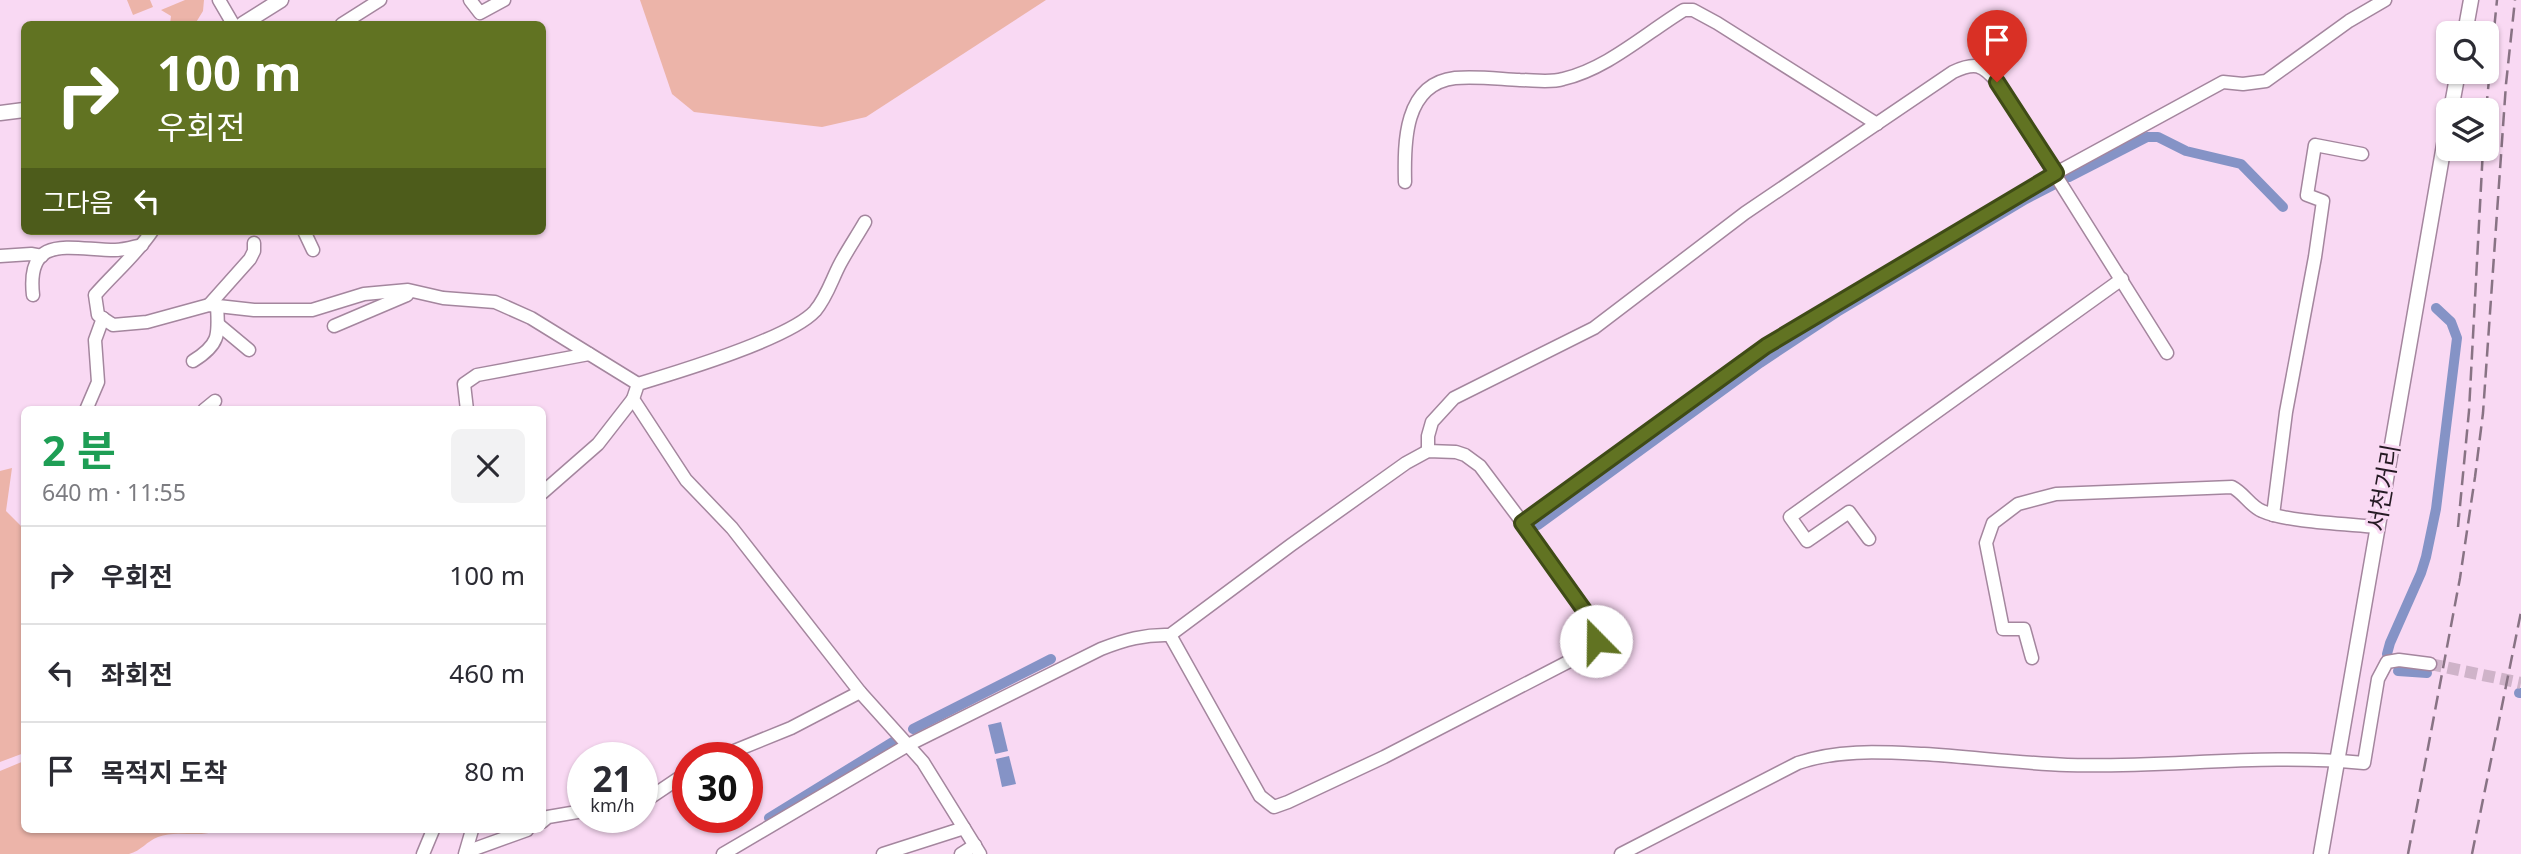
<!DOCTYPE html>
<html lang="ko">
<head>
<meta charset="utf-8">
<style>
	:root { --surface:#fff; --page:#f2f2f3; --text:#2b2b33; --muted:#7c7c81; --line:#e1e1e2 }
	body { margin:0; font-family:"Noto Sans","Noto Sans KR",sans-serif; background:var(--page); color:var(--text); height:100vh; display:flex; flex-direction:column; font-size:26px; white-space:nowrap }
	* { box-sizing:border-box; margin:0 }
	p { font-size:23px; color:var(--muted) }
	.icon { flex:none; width:38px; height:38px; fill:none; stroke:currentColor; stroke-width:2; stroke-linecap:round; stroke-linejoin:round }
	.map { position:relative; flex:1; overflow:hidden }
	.drawer { position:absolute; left:21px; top:406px; width:525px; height:427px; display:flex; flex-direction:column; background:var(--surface); border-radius:10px; box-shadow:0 2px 5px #0004 }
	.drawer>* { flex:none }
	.hud { position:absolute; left:21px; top:21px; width:525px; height:214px; border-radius:10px; box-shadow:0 2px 5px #0004; background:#617322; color:#fff; overflow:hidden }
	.fabs { position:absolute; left:2436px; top:21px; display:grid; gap:14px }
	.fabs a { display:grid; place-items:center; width:63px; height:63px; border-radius:10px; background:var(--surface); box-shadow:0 2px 5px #0004; font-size:35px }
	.speed { position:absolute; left:567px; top:742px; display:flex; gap:14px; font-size:35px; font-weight:700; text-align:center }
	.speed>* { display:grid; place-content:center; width:91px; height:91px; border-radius:50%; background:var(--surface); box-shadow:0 2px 5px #0004; line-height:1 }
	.speed small { font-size:18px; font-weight:400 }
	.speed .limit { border:10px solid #d22; background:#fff; color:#111 }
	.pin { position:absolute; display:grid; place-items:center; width:60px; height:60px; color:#fff; margin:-72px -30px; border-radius:50% 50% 50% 0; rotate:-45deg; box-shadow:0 0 7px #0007 }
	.pin .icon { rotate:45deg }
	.me { position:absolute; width:77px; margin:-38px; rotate:338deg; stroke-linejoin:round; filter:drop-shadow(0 0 5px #0008) }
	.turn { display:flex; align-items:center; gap:24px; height:147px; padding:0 21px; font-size:32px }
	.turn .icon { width:91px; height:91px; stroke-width:2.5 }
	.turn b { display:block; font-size:49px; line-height:60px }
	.then { display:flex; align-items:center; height:66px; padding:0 21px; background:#0003; gap:14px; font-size:26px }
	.round { display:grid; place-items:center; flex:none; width:74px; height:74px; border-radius:10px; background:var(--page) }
	.summary { display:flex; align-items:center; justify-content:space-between; height:119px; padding:0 21px }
	h1 { font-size:42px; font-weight:700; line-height:52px; color:#1e9e55 }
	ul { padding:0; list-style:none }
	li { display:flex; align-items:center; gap:21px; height:98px; padding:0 21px; border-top:2px solid var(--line) }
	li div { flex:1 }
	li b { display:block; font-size:26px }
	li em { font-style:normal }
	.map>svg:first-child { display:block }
</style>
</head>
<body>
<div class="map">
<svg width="2521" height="854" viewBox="0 0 2521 854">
	<rect width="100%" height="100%" fill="#f9d9f3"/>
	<!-- green -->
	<g fill="#ecb4a9">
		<polygon points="127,0 150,0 153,7 133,15"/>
		<polygon points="185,0 204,0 203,11 195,24 170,24 171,16 161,10"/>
		<polygon points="640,0 1046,0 866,117 822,127 694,112 672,94"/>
		<polygon points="12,468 6,511 24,529 24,753 0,762 0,471"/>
		<path d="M24,761V830H218C199,839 177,829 158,837C147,841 141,851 129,854H0V771Z"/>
	</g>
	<!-- water -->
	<g fill="#8593c6">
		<polygon points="1001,722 1008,751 995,754 988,725"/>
		<polygon points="1009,756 1016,784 1002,787 996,759"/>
	</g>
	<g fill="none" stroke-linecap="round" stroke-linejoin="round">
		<!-- canal -->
		<g stroke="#8593c6" stroke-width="10">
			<polyline points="2069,177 2147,137 2158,137 2186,151 2241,164 2283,207"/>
			<polyline points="1538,525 1760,363 1837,312 2026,199 2053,185"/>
			<polyline points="2387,654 2390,643 2421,573 2426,557 2436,509 2457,338 2451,322 2436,308"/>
			<polyline points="2398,671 2427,673"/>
			<polyline points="2519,693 2521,693"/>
			<polyline points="913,729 1051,659"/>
			<polyline points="769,818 896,740"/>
		</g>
		<!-- minor-tunnel -->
		<polyline stroke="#cfb3c9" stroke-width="12" stroke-dasharray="12 6" stroke-linecap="butt" points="2430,664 2521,683"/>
		<!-- minor casing -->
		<g stroke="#a4869e" stroke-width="15">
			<g id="minor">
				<polyline points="219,0 233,24"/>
				<polyline points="470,0 480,13 504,0"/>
				<polyline points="342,24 380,0"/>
				<path d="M1405,182C1404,142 1404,84 1455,78C1476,76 1499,79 1520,80C1534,80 1550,83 1563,79C1607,69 1646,33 1684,10H1693L1717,23L1877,124"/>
				<path d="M865,222C857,236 848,249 840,264C832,279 827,297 815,311C789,339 678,372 638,384L633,399L686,480L732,528L860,692L923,762L980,854"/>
				<path d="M152,231C136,255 114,273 95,295L98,315L113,325L147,322L209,305L254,310H312L364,294L408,290L443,298L495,302L531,318L638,384"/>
				<polyline points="304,231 313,250"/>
				<polyline points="0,256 31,254 42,256"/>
				<path d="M33,295C26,232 72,250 115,250C124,250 133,247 142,245"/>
				<polyline points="209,305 250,259 254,251 254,243"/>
				<polyline points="219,325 249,350"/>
				<polyline points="334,326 407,295"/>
				<path d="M193,361C219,345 219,336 217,306"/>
				<polyline points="86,410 98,382 95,340 103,318"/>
				<polyline points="204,410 215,401"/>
				<polyline points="467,410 464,384 477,375 589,354"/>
				<path d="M1428,451V436L1432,422L1454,398L1594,328L1745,213L1953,72C1975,62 1982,64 1997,82L2167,353"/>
				<polyline points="542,493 598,444 633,399"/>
				<polyline points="2273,515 2286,412 2315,257 2323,201 2307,195 2315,145 2362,154"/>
				<polyline points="1869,539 1849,512 1807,541 1790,517 2122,279"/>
				<path d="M1170,635L1260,796L1274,807L1288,802L1384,757L1591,650C1598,637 1595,630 1589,617L1522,522"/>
				<path d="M2032,658L2024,629H2003L1986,543L1993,523L2018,504L2056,494L2232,487C2244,493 2250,506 2262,511C2286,522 2348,524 2377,527"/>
				<polyline points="717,758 791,728 860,692"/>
				<polyline points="642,803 688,772"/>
				<polyline points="542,822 548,817 583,811"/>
				<polyline points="466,852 527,830"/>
				<polyline points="423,854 433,830"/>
				<polyline points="465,854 472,830"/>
				<path d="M723,854L908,745L1101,649C1124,640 1145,634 1170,635L1291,545L1406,463L1428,451L1456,452L1465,455L1480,466L1522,522L1766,346L2056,173L2223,82L2243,84L2266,81L2349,21L2385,0"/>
				<polyline points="883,854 964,828"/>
				<polyline points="961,854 975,845"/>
				<path d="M1621,854L1798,763C1839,749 1881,752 1924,754C1971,757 2019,763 2067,765C2165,768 2265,753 2364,763L2378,679L2387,662L2399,660L2430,664"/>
			</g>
		</g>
		<!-- major casing -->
		<g stroke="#a4869e" stroke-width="17">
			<g id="major">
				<polyline points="243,24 281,0"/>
				<polyline points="2465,33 2471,0"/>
				<polyline points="2451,110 2458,72"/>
				<polyline points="0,113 24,110"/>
				<polyline points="2321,854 2448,122"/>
			</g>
		</g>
		<!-- minor -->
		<use href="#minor" stroke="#fff" stroke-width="12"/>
		<!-- major -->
		<use href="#major" stroke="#fff" stroke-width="14"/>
		<!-- rail -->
		<g stroke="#887384" stroke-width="2.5" stroke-dasharray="14 7" stroke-linecap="butt">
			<polyline points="2486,110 2497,0"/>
			<polyline points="2458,527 2469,411 2483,149"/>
			<polyline points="2408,854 2460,578 2475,477 2483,413 2506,84 2515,0"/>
			<polyline points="2472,854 2521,612"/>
		</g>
	</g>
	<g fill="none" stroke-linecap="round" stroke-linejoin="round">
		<!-- route casing -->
		<g stroke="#3f4b16" stroke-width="18">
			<polyline id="route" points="1596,641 1596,633 1589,617 1522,523 1766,346 2056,173 1997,82"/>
		</g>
		<!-- route -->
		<use href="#route" stroke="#617322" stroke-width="12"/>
	</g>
	<g text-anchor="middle" stroke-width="6" stroke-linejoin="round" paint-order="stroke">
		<!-- street labels -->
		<g font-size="24" fill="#251a23" stroke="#f9d9f3">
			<text transform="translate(2384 488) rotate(-80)" y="8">서천거리</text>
		</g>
	</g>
</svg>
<div class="fabs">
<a><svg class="icon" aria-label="search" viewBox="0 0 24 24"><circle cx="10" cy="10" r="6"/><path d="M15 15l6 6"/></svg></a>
<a><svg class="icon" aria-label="layers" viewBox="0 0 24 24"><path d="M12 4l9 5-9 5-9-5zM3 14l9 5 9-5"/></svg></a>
</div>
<div class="speed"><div>21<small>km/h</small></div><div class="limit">30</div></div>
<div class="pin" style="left:1997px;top:82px;background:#d93025"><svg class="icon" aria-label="arrive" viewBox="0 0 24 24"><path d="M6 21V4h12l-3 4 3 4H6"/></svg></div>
<svg class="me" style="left:1596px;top:641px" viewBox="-20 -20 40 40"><circle r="19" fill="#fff"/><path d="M0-13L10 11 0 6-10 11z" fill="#617322"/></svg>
<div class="hud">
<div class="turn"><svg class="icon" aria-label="right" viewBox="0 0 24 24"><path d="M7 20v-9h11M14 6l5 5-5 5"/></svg><div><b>100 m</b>우회전</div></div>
<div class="then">그다음<svg class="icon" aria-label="left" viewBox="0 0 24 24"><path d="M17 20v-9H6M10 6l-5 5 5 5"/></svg></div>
</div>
<section class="drawer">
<div class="summary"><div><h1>2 분</h1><p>640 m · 11:55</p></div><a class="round"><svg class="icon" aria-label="close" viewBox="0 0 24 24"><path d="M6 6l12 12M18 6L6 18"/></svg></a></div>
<ul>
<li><svg class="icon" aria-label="right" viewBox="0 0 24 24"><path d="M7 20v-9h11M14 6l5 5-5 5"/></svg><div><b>우회전</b></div><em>100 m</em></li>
<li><svg class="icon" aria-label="left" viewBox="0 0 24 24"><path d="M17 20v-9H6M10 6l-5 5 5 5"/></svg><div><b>좌회전</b></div><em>460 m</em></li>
<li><svg class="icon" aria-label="arrive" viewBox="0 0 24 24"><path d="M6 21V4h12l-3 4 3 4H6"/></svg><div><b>목적지 도착</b></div><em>80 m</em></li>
</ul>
</section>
</div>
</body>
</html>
